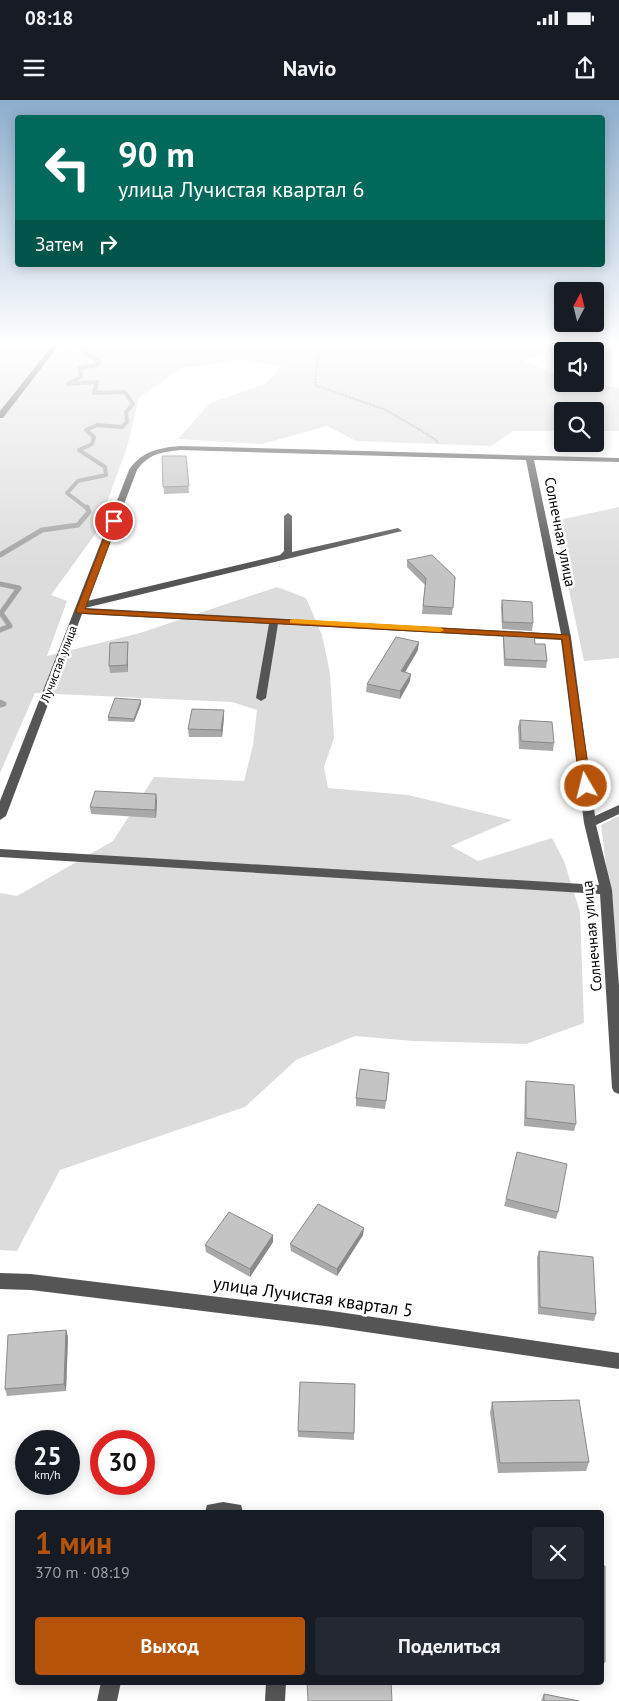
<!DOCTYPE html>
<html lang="ru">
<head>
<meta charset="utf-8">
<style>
	:root { --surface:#171b24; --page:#242831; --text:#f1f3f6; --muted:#9ea1a6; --accent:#b45309 }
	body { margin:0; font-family:"PT Sans",sans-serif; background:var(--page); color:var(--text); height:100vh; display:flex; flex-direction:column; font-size:19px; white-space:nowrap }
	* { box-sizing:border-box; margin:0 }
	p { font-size:16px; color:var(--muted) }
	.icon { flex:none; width:28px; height:28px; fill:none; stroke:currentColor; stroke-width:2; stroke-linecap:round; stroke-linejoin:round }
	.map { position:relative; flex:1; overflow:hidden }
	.details { position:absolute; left:15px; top:1410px; width:589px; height:175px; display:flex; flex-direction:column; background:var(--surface); border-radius:5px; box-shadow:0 2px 12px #0003 }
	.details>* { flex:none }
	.top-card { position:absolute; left:15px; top:15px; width:590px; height:152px; border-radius:5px; box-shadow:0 2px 12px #0003; background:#00695c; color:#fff; overflow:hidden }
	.needle { width:32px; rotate:7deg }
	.fabs { position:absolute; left:554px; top:182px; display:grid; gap:10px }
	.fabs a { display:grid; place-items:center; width:50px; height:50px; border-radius:5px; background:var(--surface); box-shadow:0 2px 12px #0003; font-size:25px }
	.speed { position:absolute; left:15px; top:1330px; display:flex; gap:10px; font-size:25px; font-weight:700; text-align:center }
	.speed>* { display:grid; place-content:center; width:65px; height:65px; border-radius:50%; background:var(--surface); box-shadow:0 2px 12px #0003; line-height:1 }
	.speed small { font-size:12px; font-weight:400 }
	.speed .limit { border:8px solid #d22; background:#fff; color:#111 }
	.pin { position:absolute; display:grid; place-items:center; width:42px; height:42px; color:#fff; margin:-21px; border:2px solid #fff; border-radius:50%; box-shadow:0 1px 5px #0007 }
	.me { position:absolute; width:55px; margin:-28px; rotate:352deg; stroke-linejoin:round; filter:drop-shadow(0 0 4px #0008) }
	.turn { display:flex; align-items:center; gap:18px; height:105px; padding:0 20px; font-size:22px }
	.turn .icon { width:65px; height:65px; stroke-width:2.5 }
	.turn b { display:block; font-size:35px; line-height:42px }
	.then { display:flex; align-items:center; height:48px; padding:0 20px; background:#0003; gap:10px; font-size:19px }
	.round { display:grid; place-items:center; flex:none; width:52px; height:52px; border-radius:5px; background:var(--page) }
	.overview { display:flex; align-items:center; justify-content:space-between; height:85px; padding:0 20px }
	h1 { font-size:30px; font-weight:700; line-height:38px; color:var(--accent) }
	.cta { display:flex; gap:10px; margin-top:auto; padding:10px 20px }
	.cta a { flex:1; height:58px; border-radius:5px; background:var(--accent); color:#fff; font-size:20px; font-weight:700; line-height:58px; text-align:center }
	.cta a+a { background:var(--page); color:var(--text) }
	.status { display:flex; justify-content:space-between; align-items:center; height:35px; padding:0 25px; background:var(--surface); direction:ltr }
	.status svg { height:14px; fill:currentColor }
	header { display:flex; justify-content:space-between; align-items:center; height:65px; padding:0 20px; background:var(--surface); font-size:22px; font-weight:700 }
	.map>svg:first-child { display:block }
</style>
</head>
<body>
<div class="status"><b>08:18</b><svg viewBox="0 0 49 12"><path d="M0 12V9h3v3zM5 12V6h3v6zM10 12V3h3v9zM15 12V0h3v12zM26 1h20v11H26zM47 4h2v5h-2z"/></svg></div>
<header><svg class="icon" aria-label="menu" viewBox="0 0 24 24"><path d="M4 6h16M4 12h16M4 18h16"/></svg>Navio<svg class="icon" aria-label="share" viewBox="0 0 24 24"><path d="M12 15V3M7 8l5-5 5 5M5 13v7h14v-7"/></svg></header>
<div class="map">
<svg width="619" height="1601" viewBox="0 0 619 1601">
	<rect width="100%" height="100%" fill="#fff"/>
	<!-- green -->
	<g fill="#dcdcdc">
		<polygon points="0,245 565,245 525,261 562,278 562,284 594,284 619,288 619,331 595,331 595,311 562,311 562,331 513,331 491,346 356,341 327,326 262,344 178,339 210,303 265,284 282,266 240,260 182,268 139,298 127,347 96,433 51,495 67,501 47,556 140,533 277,487 306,498 322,535 330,573 334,638 324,667 328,688 408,695 512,720 451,746 478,761 552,738 564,761 580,812 584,923 526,944 413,941 355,936 296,960 245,1007 60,1070 17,1151 0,1150 0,793 17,796 113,741 154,677 244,681 253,645 257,610 232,602 35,593 0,673"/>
		<polygon points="619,407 619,558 584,561 559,443 559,420"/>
		<polygon points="619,716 619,868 601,725"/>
	</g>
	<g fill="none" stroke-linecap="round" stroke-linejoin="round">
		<!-- stream-far1 -->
		<polyline stroke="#a3a3a3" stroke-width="4" points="74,245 99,262 97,265 80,268 81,277 68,284 97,282 94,293 125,292 133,304 126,312 127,322 122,327 97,325 86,330 94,337 92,344 79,350 105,367 106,375 78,381 67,393 88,409"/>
		<!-- stream -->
		<g stroke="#a3a3a3" stroke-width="5">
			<polyline points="0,455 42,430 78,425 89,412 87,407"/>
			<polyline points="0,484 19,488 1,513 10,526 0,530"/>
			<polyline points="0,602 4,604 0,605"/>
		</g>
		<!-- path -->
		<polyline stroke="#777" stroke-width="2" stroke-dasharray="0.5 1" stroke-linecap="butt" points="319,245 315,285 386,310 422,331 436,340 438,344"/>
		<!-- minor -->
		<g fill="#555" fill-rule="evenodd">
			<polygon points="53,245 59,245 3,318 0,318 0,311"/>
			<path d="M180,346L619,358V362L534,360L571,537L595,716L619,705V714L596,725L612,790L619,886V994L614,992L612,988L600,794L0,757V749L599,785L584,723L561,540L278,524L266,598L261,601L256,598L269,524L82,514L6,716L0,720V701L129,370C142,351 158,348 180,346ZM180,350L526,360L561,534L85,508L402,431L398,428L292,452V416L288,413L284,416V451L280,455L87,501L137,370C148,354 162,352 180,350Z"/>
			<polygon points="0,1173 31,1174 325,1210 619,1253 619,1269 325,1226 31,1190 0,1189"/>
			<polygon points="223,1402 241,1405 243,1412 205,1412 207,1405"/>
			<polygon points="101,1582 121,1582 117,1601 97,1601"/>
			<polygon points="266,1582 286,1582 285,1601 265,1601"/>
		</g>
	</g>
	<!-- wall -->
	<g fill="#a9a9a9">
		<polygon points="162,356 186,356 189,393 164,394"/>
		<polygon points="407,460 455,477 452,515 422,514 425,485 407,467"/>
		<polygon points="502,500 533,523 532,531 502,529 501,507"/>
		<polygon points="503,531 535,544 547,561 546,568 504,566 503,539"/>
		<polygon points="128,542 128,572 110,573 109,566"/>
		<polygon points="418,550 405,572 410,581 400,599 366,592 367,584"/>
		<polygon points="141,600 141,604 134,622 108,621 108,617"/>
		<polygon points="224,617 222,637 189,637 188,629"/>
		<polygon points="520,620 554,643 553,651 519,649 518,627"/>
		<polygon points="156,694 157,702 156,718 91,714 90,707"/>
		<polygon points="389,980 385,1009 356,1006 356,998"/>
		<polygon points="526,981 576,1024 574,1031 524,1026 525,988"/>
		<polygon points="506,1099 558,1112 556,1119 504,1106"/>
		<polygon points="273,1135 273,1142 250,1177 206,1152 205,1145"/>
		<polygon points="363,1135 337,1176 291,1151 290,1144"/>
		<polygon points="539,1151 596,1214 594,1221 538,1214 537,1158"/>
		<polygon points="66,1230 68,1237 66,1291 7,1296 5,1289"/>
		<polygon points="355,1284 354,1340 298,1337 298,1331"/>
		<polygon points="492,1302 589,1362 586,1371 498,1373 490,1312"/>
		<polygon points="601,1466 605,1562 601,1569"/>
		<polygon points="544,1594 579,1601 541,1601"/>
	</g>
	<!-- shaded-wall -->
	<g fill="#898989">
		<polygon points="128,542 128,572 127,565"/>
		<polygon points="419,542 418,550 401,579 401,571"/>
		<polygon points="411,574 410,581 400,599 400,591"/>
		<polygon points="141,600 141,604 134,622 134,619"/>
		<polygon points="224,610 224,617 222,637 221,630"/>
		<polygon points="156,694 157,702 156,718 155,710"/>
		<polygon points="364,1128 363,1135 337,1176 337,1169"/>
		<polygon points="273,1135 273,1142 250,1177 250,1169"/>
		<polygon points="66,1230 68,1237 66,1291 64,1284"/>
	</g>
	<!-- building -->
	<g fill="#c4c4c4" stroke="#898989">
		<polygon points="162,356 186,356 189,386 163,387"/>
		<polygon points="432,455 455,477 453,508 423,506 426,478 407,460"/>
		<polygon points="502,500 532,502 533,523 503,522"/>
		<polygon points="503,531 534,533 535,544 545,544 547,561 505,559"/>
		<polygon points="396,537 419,542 401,571 411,574 400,591 367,584"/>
		<polygon points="128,542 127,565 109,566 110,543"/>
		<polygon points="115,598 141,600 134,619 108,617"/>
		<polygon points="192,609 224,610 221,630 188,629"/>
		<polygon points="520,620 552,622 554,643 521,641"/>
		<polygon points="95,691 156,694 155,710 90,707"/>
		<polygon points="360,969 389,973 386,1001 356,998"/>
		<polygon points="526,981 574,985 576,1024 526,1018"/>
		<polygon points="517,1052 567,1064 558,1112 506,1099"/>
		<polygon points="318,1104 364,1128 337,1169 290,1144"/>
		<polygon points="229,1112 273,1135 250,1169 205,1145"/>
		<polygon points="539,1151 593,1157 596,1214 540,1207"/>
		<polygon points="66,1230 64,1284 5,1289 8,1235"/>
		<polygon points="300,1282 355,1284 354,1333 298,1331"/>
		<polygon points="579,1300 589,1362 500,1363 492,1302"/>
		<polygon points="601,1466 605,1466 605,1562 601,1561"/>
		<polygon points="307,1582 391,1582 392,1601 308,1601"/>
		<polygon points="544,1594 579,1601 544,1601"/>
	</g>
	<!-- sky -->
	<linearGradient id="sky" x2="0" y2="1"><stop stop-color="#8cadcc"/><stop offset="0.52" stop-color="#fff"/><stop offset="1" stop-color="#fff" stop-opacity="0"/></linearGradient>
	<rect width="619" height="469" fill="url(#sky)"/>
	<!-- route -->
	<polygon fill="#b45309" stroke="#753606" points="111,419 118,421 85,509 569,535 591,686 586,689 580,686 562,539 77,513 76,511"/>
	<!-- slow -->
	<polygon fill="#f59e0b" points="293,519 440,527 444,530 440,532 290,523 290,520"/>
	<g text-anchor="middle" stroke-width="5" stroke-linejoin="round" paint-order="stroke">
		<!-- far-street labels -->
		<g font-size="12" fill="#000" stroke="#fff">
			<text transform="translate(59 564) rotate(-69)" y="4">Лучистая улица</text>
		</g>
		<!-- street labels -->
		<g font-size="15" fill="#000" stroke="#fff">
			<text transform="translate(560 432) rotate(79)" y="5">Солнечная улица</text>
			<text transform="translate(592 836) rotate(-95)" y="5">Солнечная улица</text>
		</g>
		<!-- near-street labels -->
		<g font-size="18" fill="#000" stroke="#fff">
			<text transform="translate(313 1197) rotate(8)" y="6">улица Лучистая квартал 5</text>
		</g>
	</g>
</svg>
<div class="fabs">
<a><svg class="needle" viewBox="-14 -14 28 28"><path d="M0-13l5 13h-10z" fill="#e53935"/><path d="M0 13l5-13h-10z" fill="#9ea1a6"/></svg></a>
<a><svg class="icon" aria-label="sound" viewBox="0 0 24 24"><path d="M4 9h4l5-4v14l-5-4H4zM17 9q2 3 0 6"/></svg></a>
<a><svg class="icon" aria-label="search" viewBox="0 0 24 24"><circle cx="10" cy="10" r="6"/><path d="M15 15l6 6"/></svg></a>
</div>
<div class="speed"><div>25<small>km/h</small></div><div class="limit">30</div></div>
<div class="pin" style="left:114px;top:421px;background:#d93025"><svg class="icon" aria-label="arrive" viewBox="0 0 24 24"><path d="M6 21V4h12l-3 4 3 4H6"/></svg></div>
<svg class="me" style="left:586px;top:686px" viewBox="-20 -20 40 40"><circle r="17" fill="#b45309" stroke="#fff" stroke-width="3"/><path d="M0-11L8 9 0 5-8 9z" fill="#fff"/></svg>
<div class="top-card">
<div class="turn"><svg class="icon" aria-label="left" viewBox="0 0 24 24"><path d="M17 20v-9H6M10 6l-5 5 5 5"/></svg><div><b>90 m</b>улица Лучистая квартал 6</div></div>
<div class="then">Затем<svg class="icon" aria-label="right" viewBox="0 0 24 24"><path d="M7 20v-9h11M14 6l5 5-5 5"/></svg></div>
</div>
<section class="details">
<div class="overview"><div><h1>1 мин</h1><p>370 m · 08:19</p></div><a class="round"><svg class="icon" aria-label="close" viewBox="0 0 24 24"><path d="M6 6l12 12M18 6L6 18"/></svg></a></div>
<div class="cta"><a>Выход</a><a>Поделиться</a></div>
</section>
</div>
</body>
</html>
